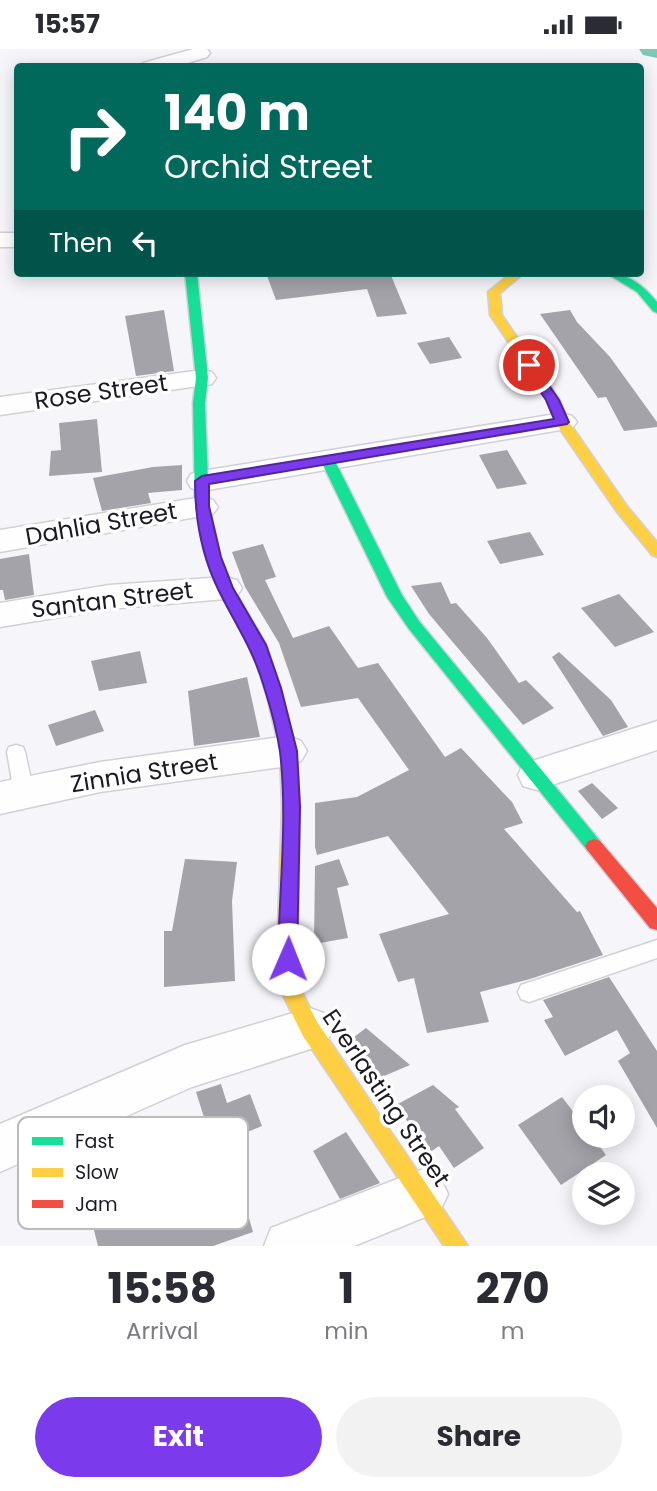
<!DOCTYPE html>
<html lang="en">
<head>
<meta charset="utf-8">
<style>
	:root { --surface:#fff; --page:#f2f2f3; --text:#2b2b33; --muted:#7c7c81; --accent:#7c3aed }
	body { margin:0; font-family:Poppins,sans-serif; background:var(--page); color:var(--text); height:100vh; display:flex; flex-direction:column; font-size:26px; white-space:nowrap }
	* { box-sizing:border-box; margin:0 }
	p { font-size:23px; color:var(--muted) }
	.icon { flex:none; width:38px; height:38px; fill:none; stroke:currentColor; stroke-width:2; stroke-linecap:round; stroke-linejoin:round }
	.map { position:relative; height:1197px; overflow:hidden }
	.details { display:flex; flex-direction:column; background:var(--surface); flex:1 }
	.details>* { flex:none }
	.top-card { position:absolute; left:14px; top:14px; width:630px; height:214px; border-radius:7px; box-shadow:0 4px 18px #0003; background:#00695c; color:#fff; overflow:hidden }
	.fabs { position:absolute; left:572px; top:1036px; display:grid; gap:14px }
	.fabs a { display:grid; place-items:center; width:63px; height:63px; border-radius:50%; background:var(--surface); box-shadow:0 4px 18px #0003; font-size:35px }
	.pin { position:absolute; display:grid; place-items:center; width:60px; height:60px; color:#fff; margin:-30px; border:4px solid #fff; border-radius:50%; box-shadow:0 2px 7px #0007 }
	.me { position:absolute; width:77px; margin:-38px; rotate:1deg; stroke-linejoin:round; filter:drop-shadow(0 0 5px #0008) }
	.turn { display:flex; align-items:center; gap:24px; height:147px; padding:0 35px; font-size:32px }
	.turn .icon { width:91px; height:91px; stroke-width:2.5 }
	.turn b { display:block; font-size:49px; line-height:60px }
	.then { display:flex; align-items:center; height:66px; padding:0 35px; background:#0003; gap:14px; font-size:26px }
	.eta { display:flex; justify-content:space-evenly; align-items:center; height:119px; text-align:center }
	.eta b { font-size:42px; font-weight:700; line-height:49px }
	.cta { display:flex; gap:14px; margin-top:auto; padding:14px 35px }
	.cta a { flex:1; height:80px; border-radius:42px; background:var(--accent); color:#fff; font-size:28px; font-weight:700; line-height:80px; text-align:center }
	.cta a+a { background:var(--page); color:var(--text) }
	.status { display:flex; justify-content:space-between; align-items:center; height:49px; padding:0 35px; background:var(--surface); direction:ltr }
	.status svg { height:19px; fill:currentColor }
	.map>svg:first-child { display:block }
</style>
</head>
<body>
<div class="status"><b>15:57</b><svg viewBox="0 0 49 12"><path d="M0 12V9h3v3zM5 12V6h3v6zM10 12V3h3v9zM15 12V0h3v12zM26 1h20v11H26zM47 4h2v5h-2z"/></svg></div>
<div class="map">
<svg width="657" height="1197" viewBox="0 0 657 1197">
	<rect width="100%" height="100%" fill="#f5f5fa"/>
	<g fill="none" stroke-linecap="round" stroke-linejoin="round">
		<!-- river -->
		<polygon fill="#7fc7b7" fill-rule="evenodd" points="639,0 657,0 657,9 643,6"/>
	</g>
	<!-- building -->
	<g fill="#a4a3aa">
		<polygon points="266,224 390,224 407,265 377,268 367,240 276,251"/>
		<polygon points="164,261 174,322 136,327 125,267"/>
		<polygon points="570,261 577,273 610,308 657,373 657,378 624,382 606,348 598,349 540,265"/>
		<polygon points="449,288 462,309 430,315 417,294"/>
		<polygon points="97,370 102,423 49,427 51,402 61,401 59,374"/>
		<polygon points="507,401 527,435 497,440 479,406"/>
		<polygon points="182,416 182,441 148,444 151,454 102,462 93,429 153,418"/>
		<polygon points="530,483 544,506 500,515 487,492"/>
		<polygon points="263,495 276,528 265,531 293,589 329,577 358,619 378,614 445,708 461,699 512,753 523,774 504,780 577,863 580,862 603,906 530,930 480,943 489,973 427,984 414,929 398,933 379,885 449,865 388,787 317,806 315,798 315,754 357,748 409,721 358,649 301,658 279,594 245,538 232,503"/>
		<polygon points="29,505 34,546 5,551 3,541 0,541 0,510"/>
		<polygon points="441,533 451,555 456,554 487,589 519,634 526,631 554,659 523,676 429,565 411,537"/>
		<polygon points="619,545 654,583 615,598 581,559"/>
		<polygon points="140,602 147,634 99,642 91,612"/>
		<polygon points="559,603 611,651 628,678 603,687 552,608"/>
		<polygon points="247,628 260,688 194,697 188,642"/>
		<polygon points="95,661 104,682 56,697 48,676"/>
		<polygon points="592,734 618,759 602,770 578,742"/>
		<polygon points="185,810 237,813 232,852 235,932 164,938 164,882 172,882"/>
		<polygon points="339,810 349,836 337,839 348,889 314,895 315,817"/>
		<polygon points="609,928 657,1002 657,1079 618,1012 630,1004 617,981 565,1007 544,971 553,968 543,951"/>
		<polygon points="366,979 410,1016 377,1030 350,991"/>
		<polygon points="221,1035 227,1054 250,1045 262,1077 213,1097 196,1043"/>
		<polygon points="433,1036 459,1058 455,1060 484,1099 454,1119 439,1097 429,1104 396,1056"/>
		<polygon points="562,1048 584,1077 584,1087 592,1087 606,1106 561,1136 518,1076"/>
		<polygon points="346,1083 380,1134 340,1150 313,1102"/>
		<polygon points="228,1096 253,1183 213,1197 98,1197 86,1150 100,1145 98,1135 155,1114 157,1120"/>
	</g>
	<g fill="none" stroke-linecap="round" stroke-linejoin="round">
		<!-- lane casing -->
		<g stroke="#d1d0d7" stroke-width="3">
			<g id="lane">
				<polygon points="16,696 23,698 25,703 34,744 31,749 24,752 17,749 14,744 7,703 9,698"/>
				<polygon points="657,891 657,909 529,953 521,950 518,943 521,936"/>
			</g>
		</g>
		<!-- street casing -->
		<g stroke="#d1d0d7" stroke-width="3">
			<g id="street">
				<polygon points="193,0 207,0 210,4 207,8 174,18 140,18 143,14"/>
				<rect x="0" y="184" width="18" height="14"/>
				<polygon points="202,321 212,323 216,329 212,335 0,366 0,348"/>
				<polygon points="562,364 572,367 577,373 572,379 202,442 191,439 187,432 191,425 202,422"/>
				<polygon points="202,448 213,451 218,458 213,465 0,503 0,481"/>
				<polygon points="225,528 237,531 242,539 237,547 225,550 109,560 0,578 0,554 109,536"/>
				<polygon points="657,672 657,701 537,741 523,737 518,726 523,715"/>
				<polygon points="288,687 301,692 307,702 301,712 288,717 100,743 0,765 0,733 100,713"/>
				<polygon points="310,959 326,965 333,980 326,995 192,1038 0,1123 0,1075 185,996"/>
				<polygon points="423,1120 440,1128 448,1145 440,1162 354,1197 264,1197 271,1179"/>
			</g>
		</g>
		<!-- fast casing -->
		<g stroke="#d1d0d7" stroke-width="3">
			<g id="fast">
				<polygon points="185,224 197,224 208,329 205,354 209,458 220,508 233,539 266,595 282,644 280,648 268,648 266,644 250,595 217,539 206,508 195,458 193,354 196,329"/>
				<path d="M606,224C628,224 643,236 657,253V264L653,262L637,243Z"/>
				<polygon points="328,408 335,412 402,546 419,572 600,792 603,797 600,802 594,804 588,802 409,580 387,548 321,412"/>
			</g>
		</g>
		<!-- slow casing -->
		<g stroke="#d1d0d7" stroke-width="3">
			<g id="slow">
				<polygon points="511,224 524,224 500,244 502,266 559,350 569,373 627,457 657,493 657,508 652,506 617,463 555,373 547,350 490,266 488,243"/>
				<polygon points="274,638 280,640 282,644 296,702 300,758 297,910 303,945 317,973 468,1197 444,1197 303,987 283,946 277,910 282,758 280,702 266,644 268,640"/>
			</g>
		</g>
		<!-- jam casing -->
		<g stroke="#d1d0d7" stroke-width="3">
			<polygon id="jam" points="594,790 600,792 657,859 657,881 650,879 588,802 585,797 588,792"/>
		</g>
		<!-- lane -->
		<use href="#lane" fill="#fefefe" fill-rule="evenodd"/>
		<!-- street -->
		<use href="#street" fill="#fefefe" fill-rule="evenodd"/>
		<!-- fast -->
		<use href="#fast" fill="#16e098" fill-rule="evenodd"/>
		<!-- slow -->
		<use href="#slow" fill="#ffcf43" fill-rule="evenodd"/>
		<!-- jam -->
		<use href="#jam" fill="#f24e42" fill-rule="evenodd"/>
	</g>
	<!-- route -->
	<path fill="#7c3aed" stroke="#51269a" stroke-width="2" d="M529,312L533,313L559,351L569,373L567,375L209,435V457L221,508L233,539L266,596L281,639L297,702L300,758L297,910L294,916L288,919L281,916L278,910C279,843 288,769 280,703C277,682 271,660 265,641C254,601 235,575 218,540C202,507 195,468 195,432L202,427L554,370L546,351L522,316Z"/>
	<g text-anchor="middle" stroke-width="7" stroke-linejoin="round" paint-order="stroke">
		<!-- street labels -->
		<g font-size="24" fill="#1b1923" stroke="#fff">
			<text transform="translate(101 343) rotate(-8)" y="8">Rose Street</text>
			<text transform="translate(101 475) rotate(-10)" y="8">Dahlia Street</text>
			<text transform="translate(112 551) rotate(-7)" y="8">Santan Street</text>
			<text transform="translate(144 724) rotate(-9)" y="8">Zinnia Street</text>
			<text transform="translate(386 1049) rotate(56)" y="8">Everlasting Street</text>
		</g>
	</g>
	<!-- legend -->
	<rect x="18" y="1068" width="230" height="112" rx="10" fill="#fff" stroke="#bbbabd" stroke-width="2"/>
	<rect x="32" y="1088" width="31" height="8" fill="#16e098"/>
	<rect x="32" y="1119" width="31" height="9" fill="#ffcf43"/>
	<rect x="32" y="1151" width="31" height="8" fill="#f24e42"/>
	<g font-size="19" fill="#1b1923">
		<text x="75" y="1099">Fast</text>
		<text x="75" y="1130">Slow</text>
		<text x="75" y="1162">Jam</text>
	</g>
</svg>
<div class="fabs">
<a><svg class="icon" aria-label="sound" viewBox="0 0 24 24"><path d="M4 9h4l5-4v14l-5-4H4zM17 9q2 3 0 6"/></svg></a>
<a><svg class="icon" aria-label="layers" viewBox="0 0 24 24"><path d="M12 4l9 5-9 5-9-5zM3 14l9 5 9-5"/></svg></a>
</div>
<div class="pin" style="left:529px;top:316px;background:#d93025"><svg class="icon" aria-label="arrive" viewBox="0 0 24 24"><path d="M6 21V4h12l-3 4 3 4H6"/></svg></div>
<svg class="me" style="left:288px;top:910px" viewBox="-20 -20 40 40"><circle r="19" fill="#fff"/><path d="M0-13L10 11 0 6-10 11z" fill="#7c3aed"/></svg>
<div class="top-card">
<div class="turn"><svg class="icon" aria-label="right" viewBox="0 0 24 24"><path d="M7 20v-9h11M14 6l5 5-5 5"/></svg><div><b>140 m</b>Orchid Street</div></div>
<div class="then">Then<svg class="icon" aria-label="left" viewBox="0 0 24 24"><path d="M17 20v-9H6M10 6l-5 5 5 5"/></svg></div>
</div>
</div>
<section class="details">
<div class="eta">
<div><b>15:58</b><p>Arrival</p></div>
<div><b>1</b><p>min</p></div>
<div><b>270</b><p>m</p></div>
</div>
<div class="cta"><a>Exit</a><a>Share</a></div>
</section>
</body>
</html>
